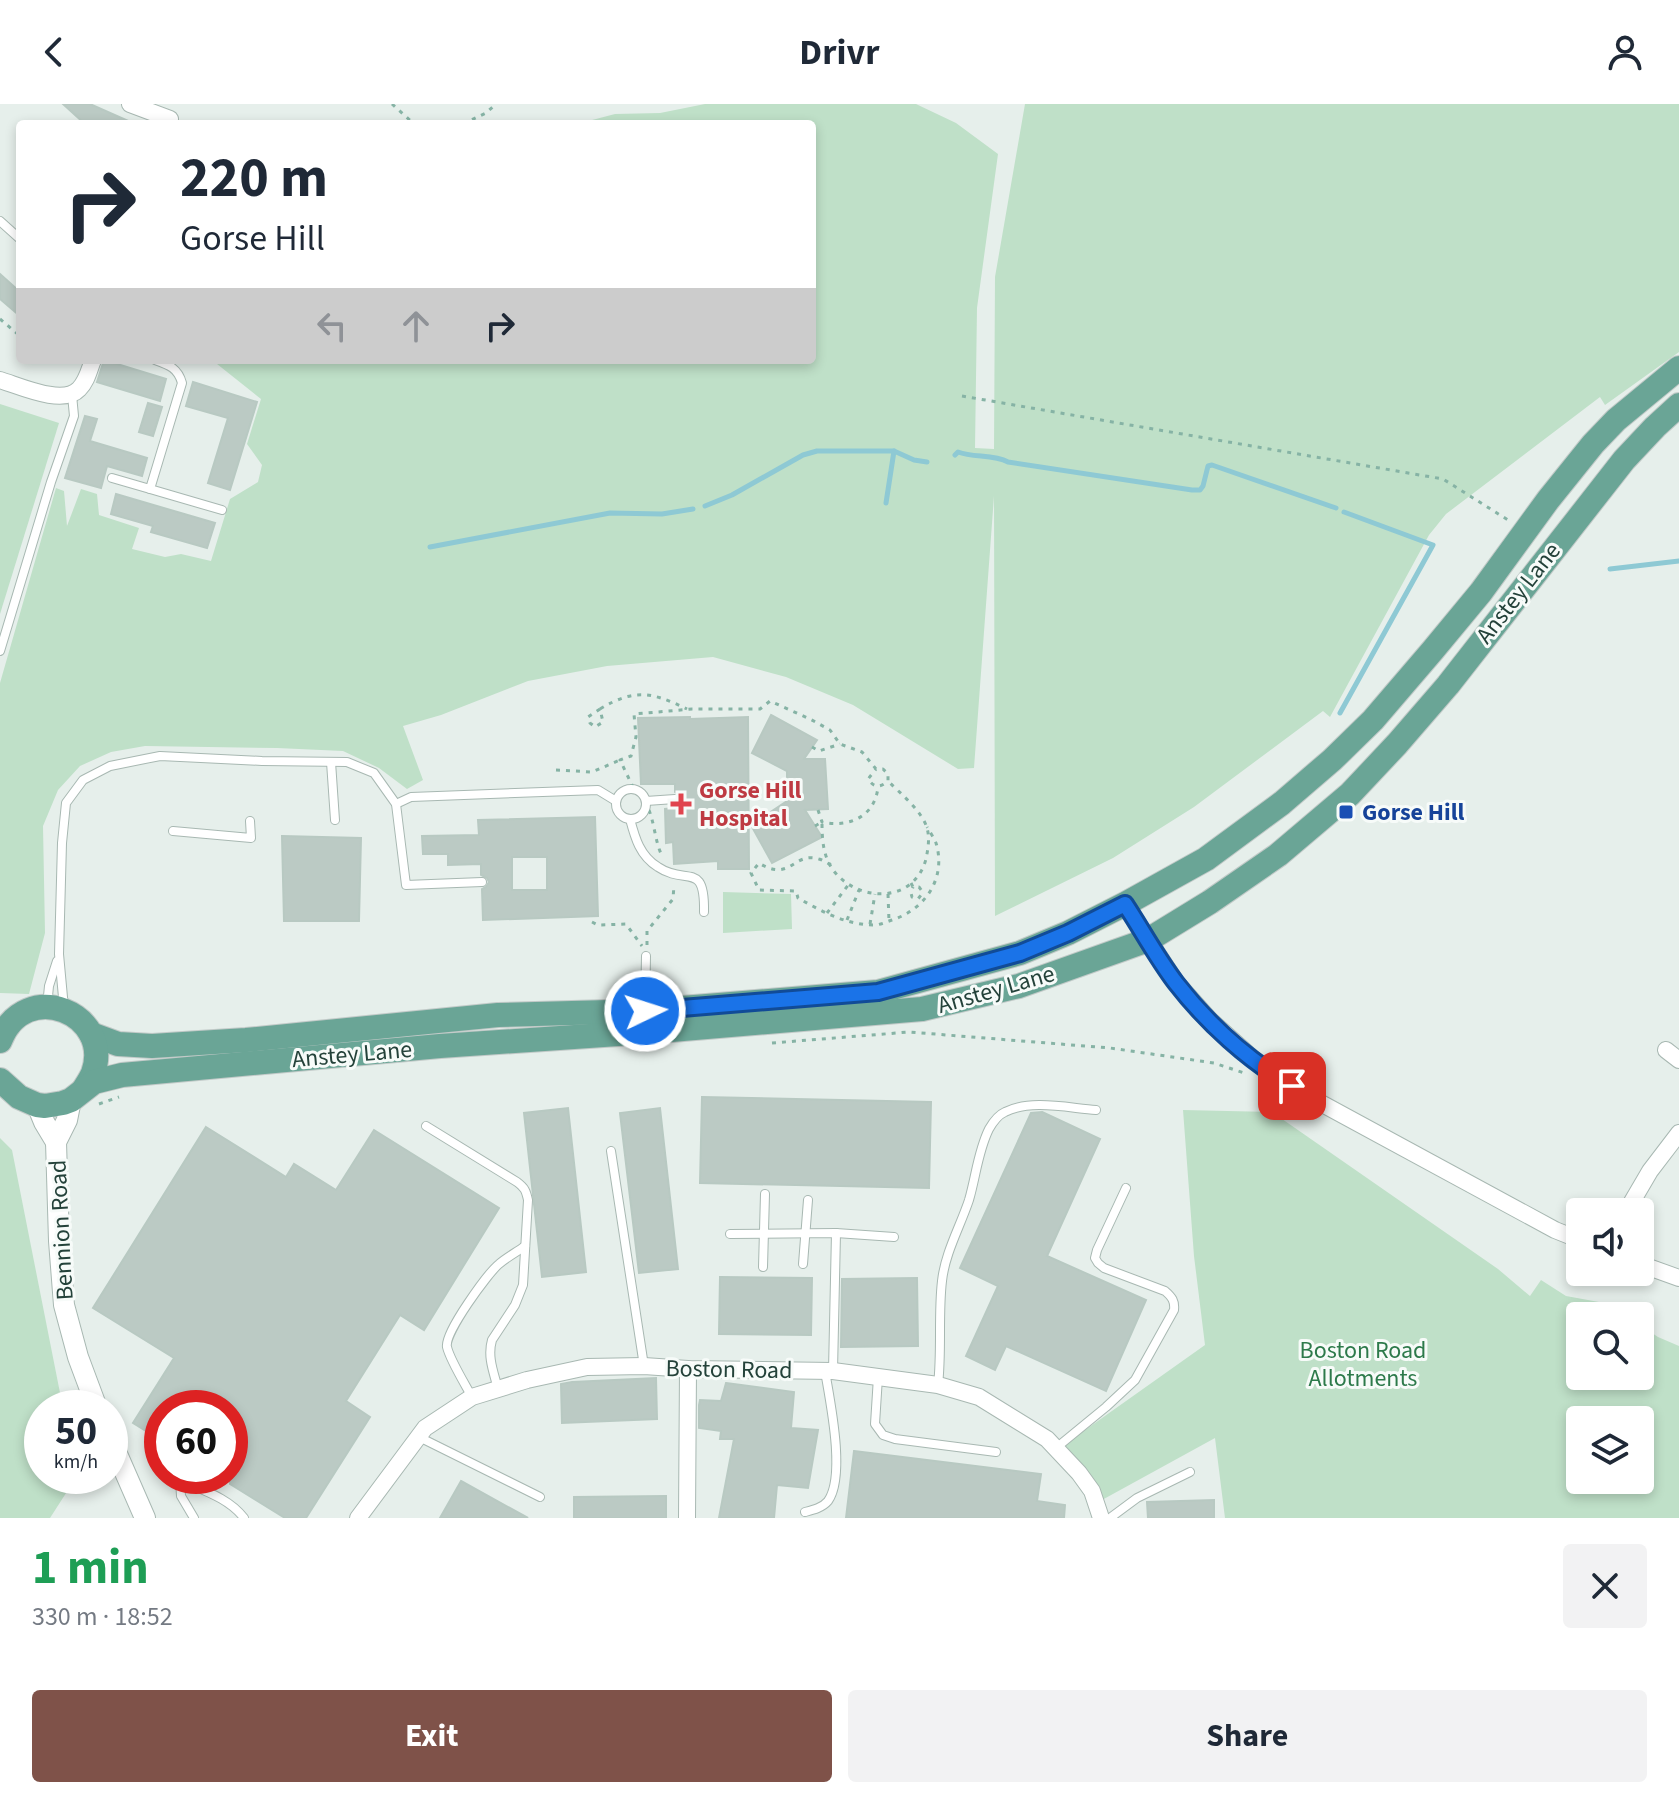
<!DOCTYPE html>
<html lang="en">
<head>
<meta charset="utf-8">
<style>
	:root { --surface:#fff; --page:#f2f2f3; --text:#1f2937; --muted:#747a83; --accent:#7f5249 }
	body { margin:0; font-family:"Source Sans 3",sans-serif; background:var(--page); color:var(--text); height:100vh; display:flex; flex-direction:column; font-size:30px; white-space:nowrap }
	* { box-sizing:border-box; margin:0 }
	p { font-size:26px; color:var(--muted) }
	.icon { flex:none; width:44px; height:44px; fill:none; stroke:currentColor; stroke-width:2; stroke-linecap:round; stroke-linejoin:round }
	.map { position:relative; height:1414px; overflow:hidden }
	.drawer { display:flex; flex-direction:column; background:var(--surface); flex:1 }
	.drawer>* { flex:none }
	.top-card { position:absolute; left:16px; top:16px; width:800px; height:244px; border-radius:8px; box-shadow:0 4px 12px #0003; background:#fff; color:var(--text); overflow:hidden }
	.controls { position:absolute; left:1566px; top:1094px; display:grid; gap:16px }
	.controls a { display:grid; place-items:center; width:88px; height:88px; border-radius:8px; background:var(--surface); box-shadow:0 4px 12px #0003; font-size:40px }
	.speed { position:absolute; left:24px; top:1286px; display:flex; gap:16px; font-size:40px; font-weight:700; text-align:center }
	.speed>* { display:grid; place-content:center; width:104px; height:104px; border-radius:50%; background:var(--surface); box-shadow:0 4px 12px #0003; line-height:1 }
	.speed small { font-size:20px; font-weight:400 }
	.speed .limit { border:12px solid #d22; background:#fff; color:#111 }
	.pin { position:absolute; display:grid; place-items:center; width:68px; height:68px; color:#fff; margin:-34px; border-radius:16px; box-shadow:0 4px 12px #0006 }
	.me { position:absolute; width:88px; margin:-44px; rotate:86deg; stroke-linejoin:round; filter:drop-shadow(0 0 6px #0008) }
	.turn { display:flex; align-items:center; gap:28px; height:168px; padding:0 32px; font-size:36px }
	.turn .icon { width:104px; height:104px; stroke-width:2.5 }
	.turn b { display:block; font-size:56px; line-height:68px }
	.lanes { display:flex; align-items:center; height:76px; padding:0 32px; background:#0003; justify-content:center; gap:40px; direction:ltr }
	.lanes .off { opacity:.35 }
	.round { display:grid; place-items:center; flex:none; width:84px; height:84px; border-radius:8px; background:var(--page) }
	.head { display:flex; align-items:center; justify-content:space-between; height:136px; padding:0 32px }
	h1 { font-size:48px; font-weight:700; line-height:60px; color:#1e9e55 }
	.button { display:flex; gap:16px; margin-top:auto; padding:16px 32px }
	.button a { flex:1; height:92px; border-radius:8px; background:var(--accent); color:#fff; font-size:32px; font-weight:700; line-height:92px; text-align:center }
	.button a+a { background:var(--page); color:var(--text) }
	header { display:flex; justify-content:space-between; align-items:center; height:104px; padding:0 32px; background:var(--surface); font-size:36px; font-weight:700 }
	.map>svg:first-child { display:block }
</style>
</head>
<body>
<header><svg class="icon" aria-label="back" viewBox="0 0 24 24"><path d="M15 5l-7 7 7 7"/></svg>Drivr<svg class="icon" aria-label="person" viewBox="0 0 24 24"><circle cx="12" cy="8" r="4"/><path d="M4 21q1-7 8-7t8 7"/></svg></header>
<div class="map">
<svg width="1679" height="1414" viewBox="0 0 1679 1414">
	<rect width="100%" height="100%" fill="#e6efeb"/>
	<!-- green -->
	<g fill="#bfe0c8" fill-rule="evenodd">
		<polygon points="705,0 916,0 956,19 998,50 977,204 975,344 994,345 995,173 1025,0 1679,0 1679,248 1605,301 1600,293 1446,410 1429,431 1330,613 1323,607 1194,703 1113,754 995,812 994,392 974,664 958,665 853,601 786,573 713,553 607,562 528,577 441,611 403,622 423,676 407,685 379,664 343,647 277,644 145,642 111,648 80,662 58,686 43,722 45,829 29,890 0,889 0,579 56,384 64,387 67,422 81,385 97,390 99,411 139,424 132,445 165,453 181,450 211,457 230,395 258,378 262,361 247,340 261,295 212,256 812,256 812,20 577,20 615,10 660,9"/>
		<polygon points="0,300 59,319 0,510"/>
		<polygon points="723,788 791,790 792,825 723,829"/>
		<path d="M1183,1006L1272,1008L1498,1165L1530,1192L1541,1176L1566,1192L1610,1200L1628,1212H1580V1272H1640V1221L1658,1233L1679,1242V1414H1225L1215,1334L1102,1396L1064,1341L1205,1241L1194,1152ZM1580,1316H1640V1376H1580Z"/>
		<polygon points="0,1034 12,1046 63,1304 42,1304 42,1372 77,1372 50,1414 0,1414"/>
	</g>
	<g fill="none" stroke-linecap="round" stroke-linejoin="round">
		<!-- stream -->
		<g stroke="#8ec9d4" stroke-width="5">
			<path d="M955,351L958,348C974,354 993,350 1008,358L1192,386H1200L1203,382L1208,362L1212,361L1336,404"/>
			<polyline points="886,399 894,347"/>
			<polyline points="705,402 732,391 803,351 817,347 894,347 914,356 927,358"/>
			<polyline points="430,443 610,409 662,410 693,405"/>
			<polyline points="1610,465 1679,457"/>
			<polyline points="1340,609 1433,441 1344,408"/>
		</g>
	</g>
	<!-- building -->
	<g fill="#bbcac4" stroke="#b8c9c2" stroke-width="2" fill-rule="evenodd">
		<polygon points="63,0 90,0 135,20 85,20"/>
		<polygon points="0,170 20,188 20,212 0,195"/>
		<polygon points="104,256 166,275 160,297 97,278"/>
		<polygon points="193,278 257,298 230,386 208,379 228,314 186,302"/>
		<polygon points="148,299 162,303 153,332 139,328"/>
		<polygon points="85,312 97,315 90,337 147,354 142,372 107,362 101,384 65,374"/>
		<polygon points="116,390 215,419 207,444 151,428 153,422 111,410"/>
		<polygon points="771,611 817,636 804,655 825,655 828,705 805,706 822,733 772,759 751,721 787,697 787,667 752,649"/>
		<polygon points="690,613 690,615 748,613 749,765 718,765 718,757 674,760 673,738 666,739 665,705 676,704 676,702 682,697 681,692 675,688 675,680 641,680 638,614"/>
		<path d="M595,713L598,812L483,816L482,785L486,783L489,778L487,774L481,771V760L448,761V750H423L422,732L479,731L478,716ZM512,753H547V786H512Z"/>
		<polygon points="282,732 361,734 359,817 284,817"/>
		<polygon points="702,993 931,998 929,1084 700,1079"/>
		<polygon points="568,1004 586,1168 542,1173 524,1009"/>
		<polygon points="660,1004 678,1165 639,1169 620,1009"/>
		<polygon points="1042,1008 1100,1035 1047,1152 1146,1196 1106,1287 1006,1242 995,1266 966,1252 998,1182 960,1164 1031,1009"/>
		<polygon points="206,1023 286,1073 294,1060 336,1086 374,1026 499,1104 424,1226 400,1211 346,1297 370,1313 306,1414 285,1414 230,1380 230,1304 162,1304 162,1337 133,1319 174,1254 93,1204"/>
		<polygon points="720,1173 812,1174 811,1231 719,1230"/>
		<polygon points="917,1174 918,1242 841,1243 842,1175"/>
		<polygon points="656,1274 657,1315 562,1319 561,1280 572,1278"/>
		<polygon points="726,1279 794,1288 791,1324 818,1326 808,1384 777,1381 774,1414 719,1414 734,1335 720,1335 721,1327 699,1324 699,1301 700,1296 721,1297"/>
		<polygon points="854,1347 1041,1370 1037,1397 1065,1401 1064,1414 846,1414"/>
		<polygon points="461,1377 528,1414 440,1414"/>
		<polygon points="666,1392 666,1414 574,1414 574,1393"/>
		<polygon points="1214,1396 1214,1414 1148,1414 1147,1398"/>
	</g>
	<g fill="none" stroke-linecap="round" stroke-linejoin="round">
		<!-- service casing -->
		<g stroke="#a8b8b2" stroke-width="10">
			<g id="service">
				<polyline points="0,117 20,135"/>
				<path d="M112,374L150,385L182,279C178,264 169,261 155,256"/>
				<polyline points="150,385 222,406"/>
				<polyline points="0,547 51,378 74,312 72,291"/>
				<polyline points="331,658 335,716"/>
				<circle cx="631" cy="700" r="15"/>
				<polyline points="646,697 675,695"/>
				<polyline points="396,700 411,693 598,686 616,697"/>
				<path d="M630,715C635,734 640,752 658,763C686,782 705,756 704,808"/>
				<polyline points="173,727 251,734 250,717"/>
				<polyline points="47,902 49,882 57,857"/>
				<polyline points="64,904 59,850 62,739 66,699 83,676 110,662 160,652 262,657 347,658 374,669 396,700 406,781 482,778"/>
				<polyline points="645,906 646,852"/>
				<path d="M426,1022L517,1078C525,1084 526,1087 528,1096L523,1181L515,1201L492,1236C487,1253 494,1269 498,1285"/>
				<polyline points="611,1047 644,1262"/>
				<polyline points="836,1129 894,1133"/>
				<polyline points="730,1130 836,1129 833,1267"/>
				<polyline points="803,1160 808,1096"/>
				<polyline points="763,1163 765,1090"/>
				<polyline points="878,1273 875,1320 883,1331 895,1335 996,1348"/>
				<path d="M938,1281C942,1246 938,1211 942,1177C945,1149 960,1123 969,1096C976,1072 978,1047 989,1025C993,1018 998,1011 1005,1008C1031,995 1068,1004 1096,1006"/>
				<path d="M472,1293C465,1280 450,1256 447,1243C444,1229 488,1169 499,1160C507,1153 517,1148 525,1142"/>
				<polyline points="419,1333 540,1393"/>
				<path d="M1056,1344L1106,1303L1135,1276L1174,1206C1175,1197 1172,1193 1165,1187L1104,1164L1098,1159L1095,1154L1097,1146L1126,1084"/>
				<path d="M805,1408C813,1406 822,1404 828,1397C846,1372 830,1297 825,1267"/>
				<path d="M194,1414L181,1392L180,1376C202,1386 229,1394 244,1414"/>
				<polyline points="1110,1414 1137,1394 1190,1368"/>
			</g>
		</g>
		<!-- minor casing -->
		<g stroke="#a8b8b2" stroke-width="18">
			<g id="minor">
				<polyline points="130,0 170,15"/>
				<path d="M0,276C20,282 63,302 79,285C87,277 89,266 93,256"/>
				<polyline points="1125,800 1176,878 1210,916 1267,967 1317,997 1555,1126 1580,1136"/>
				<polyline points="1666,946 1679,956"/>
				<polyline points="1626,1108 1650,1067 1679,1029"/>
				<polyline points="1640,1160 1679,1174"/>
				<polyline points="358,1414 425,1324 472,1293 527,1276 587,1263 644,1262 688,1265 833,1267 938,1281 979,1293 1047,1335 1079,1369 1092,1387 1101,1414"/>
				<polyline points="687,1414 688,1265"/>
			</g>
		</g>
		<!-- tertiary casing -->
		<g stroke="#a8b8b2" stroke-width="22">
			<g id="tertiary">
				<polyline points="71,996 67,1016 56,1038 59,1137 64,1201 78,1253 97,1304"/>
				<polyline points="37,1001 44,1018 56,1038"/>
				<polyline points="110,1334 145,1414"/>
			</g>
		</g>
		<!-- primary casing -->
		<g stroke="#c2cac8" stroke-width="26">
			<g id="primary">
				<polyline points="91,930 118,940 152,942 246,936 498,911 645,907 878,888 1020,849 1068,829 1125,800 1206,755 1282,699 1332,656 1373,616 1433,546 1481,488 1548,396 1593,340 1616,316 1679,264"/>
				<path d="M0,937C25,872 114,910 93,969C91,974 87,980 84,985"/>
				<polyline points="0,976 19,993 37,1001 45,1002 63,999 71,996 94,978 122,971 440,942 648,928 922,905 1019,882 1148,836 1210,798 1278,751 1350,690 1397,640 1448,581 1624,356 1655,323 1679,301"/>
			</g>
		</g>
		<!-- path -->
		<g stroke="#86b3a5" stroke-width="3" stroke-dasharray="4 6" stroke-linecap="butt">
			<polyline points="392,0 414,20"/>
			<polyline points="463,20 486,9 496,0"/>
			<polyline points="0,215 20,232"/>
			<polyline points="962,292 1443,375 1508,416"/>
			<path d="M600,605L588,613L590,619L595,623L603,618L600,605C635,584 652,588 687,605"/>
			<polyline points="812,643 819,647 840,640"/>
			<polyline points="556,666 592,668 620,656"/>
			<path d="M631,684L632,681L620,656L631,652L636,633L634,610L692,605H760L770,597L810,615L830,626L840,640L862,648L876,665H883L888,670V677C880,684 874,684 868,675L876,665"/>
			<path d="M649,706C655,722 655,737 662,752"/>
			<path d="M818,706L822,718C850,724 875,712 878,683"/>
			<path d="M815,722L822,718C822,735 823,752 833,766C858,799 914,800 926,755C928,745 930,734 927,724C922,707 900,689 888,677"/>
			<path d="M831,761C827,759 823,756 819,755C793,747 791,779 759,759L751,769L759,786L796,787L798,794C821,807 846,821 874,821C880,821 886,818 892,816C924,806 947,775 936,739C934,734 930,728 927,723"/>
			<polyline points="911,779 913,783 919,783 922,787 921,791 918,795 912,793 911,789 913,783"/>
			<polyline points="888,790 889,817"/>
			<polyline points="827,809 849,780"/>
			<polyline points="847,816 859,786"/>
			<polyline points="592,818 598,821 626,820 642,842"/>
			<polyline points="870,820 875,790"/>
			<polyline points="647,841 647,827 673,795 674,781"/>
			<polyline points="772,939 909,928 1110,944 1214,959 1244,969"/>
			<polyline points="99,1000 119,993"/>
		</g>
		<!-- service -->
		<use href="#service" stroke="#fff" stroke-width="8"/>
		<!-- minor -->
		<use href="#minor" stroke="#fff" stroke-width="16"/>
		<!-- tertiary -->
		<use href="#tertiary" stroke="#fff" stroke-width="20"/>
		<!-- primary -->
		<use href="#primary" stroke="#6aa596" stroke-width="24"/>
	</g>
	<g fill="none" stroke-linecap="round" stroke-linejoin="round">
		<!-- route casing -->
		<g stroke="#114b97" stroke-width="20">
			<path id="route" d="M645,907L878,888L1020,849L1068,829L1125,800C1142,826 1157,854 1176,879C1207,919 1248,956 1292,982"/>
		</g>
		<!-- route -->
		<use href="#route" stroke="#1a73e8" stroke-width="14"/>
	</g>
	<!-- markers -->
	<path fill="#e0444e" stroke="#f7fbf9" stroke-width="3" d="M677 688h8v8h8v8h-8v8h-8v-8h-8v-8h8z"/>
	<rect fill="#1a4fb4" stroke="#f7fbf9" stroke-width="3" x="1338" y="700" width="16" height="16" rx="4"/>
	<g text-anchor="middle" stroke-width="6" stroke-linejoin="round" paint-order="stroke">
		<!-- street labels -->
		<g font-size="24" fill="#24423a" stroke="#f7fbf9">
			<text transform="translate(1518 489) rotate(-52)" y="8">Anstey Lane</text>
			<text transform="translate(996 885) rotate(-16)" y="8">Anstey Lane</text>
			<text transform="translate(352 950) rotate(-5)" y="8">Anstey Lane</text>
			<text transform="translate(61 1126) rotate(-93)" y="8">Bennion Road</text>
			<text transform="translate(729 1265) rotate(1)" y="8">Boston Road</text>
		</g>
		<!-- health labels -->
		<g font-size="24" font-weight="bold" fill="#be3a42" stroke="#f7fbf9" text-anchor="start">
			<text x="699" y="694">Gorse Hill<tspan x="699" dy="28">Hospital</tspan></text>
		</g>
		<!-- transit labels -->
		<g font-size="24" font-weight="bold" fill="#164399" stroke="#f7fbf9" text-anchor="start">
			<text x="1362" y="716">Gorse Hill</text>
		</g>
		<!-- park labels -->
		<g font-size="24" fill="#2d7a4b" stroke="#f7fbf9">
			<text x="1363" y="1254">Boston Road<tspan x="1363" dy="28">Allotments</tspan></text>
		</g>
	</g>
</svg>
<div class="controls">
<a><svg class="icon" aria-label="sound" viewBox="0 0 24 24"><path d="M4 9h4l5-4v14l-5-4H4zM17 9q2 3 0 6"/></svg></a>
<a><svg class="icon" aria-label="search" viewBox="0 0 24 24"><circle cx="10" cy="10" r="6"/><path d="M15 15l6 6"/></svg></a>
<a><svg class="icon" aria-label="layers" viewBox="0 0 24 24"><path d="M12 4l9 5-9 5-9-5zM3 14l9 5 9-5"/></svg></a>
</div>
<div class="speed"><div>50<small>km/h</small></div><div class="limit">60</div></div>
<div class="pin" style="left:1292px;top:982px;background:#d93025"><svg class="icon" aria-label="arrive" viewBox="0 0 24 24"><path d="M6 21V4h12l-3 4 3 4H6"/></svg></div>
<svg class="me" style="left:645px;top:907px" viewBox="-20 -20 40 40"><circle r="17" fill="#1a73e8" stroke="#fff" stroke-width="3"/><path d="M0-11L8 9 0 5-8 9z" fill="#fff"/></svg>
<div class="top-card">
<div class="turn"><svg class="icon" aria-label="right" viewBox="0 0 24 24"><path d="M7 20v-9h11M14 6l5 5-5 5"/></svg><div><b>220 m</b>Gorse Hill</div></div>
<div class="lanes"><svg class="icon off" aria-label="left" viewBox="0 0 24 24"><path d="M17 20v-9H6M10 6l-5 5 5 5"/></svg><svg class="icon off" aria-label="ahead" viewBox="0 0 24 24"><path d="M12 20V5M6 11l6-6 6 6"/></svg><svg class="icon" aria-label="right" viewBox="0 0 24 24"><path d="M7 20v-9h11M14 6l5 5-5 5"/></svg></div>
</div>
</div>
<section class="drawer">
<div class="head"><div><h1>1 min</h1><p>330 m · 18:52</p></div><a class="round"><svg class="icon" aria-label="close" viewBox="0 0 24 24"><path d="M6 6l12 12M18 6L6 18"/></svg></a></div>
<div class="button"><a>Exit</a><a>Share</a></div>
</section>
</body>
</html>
